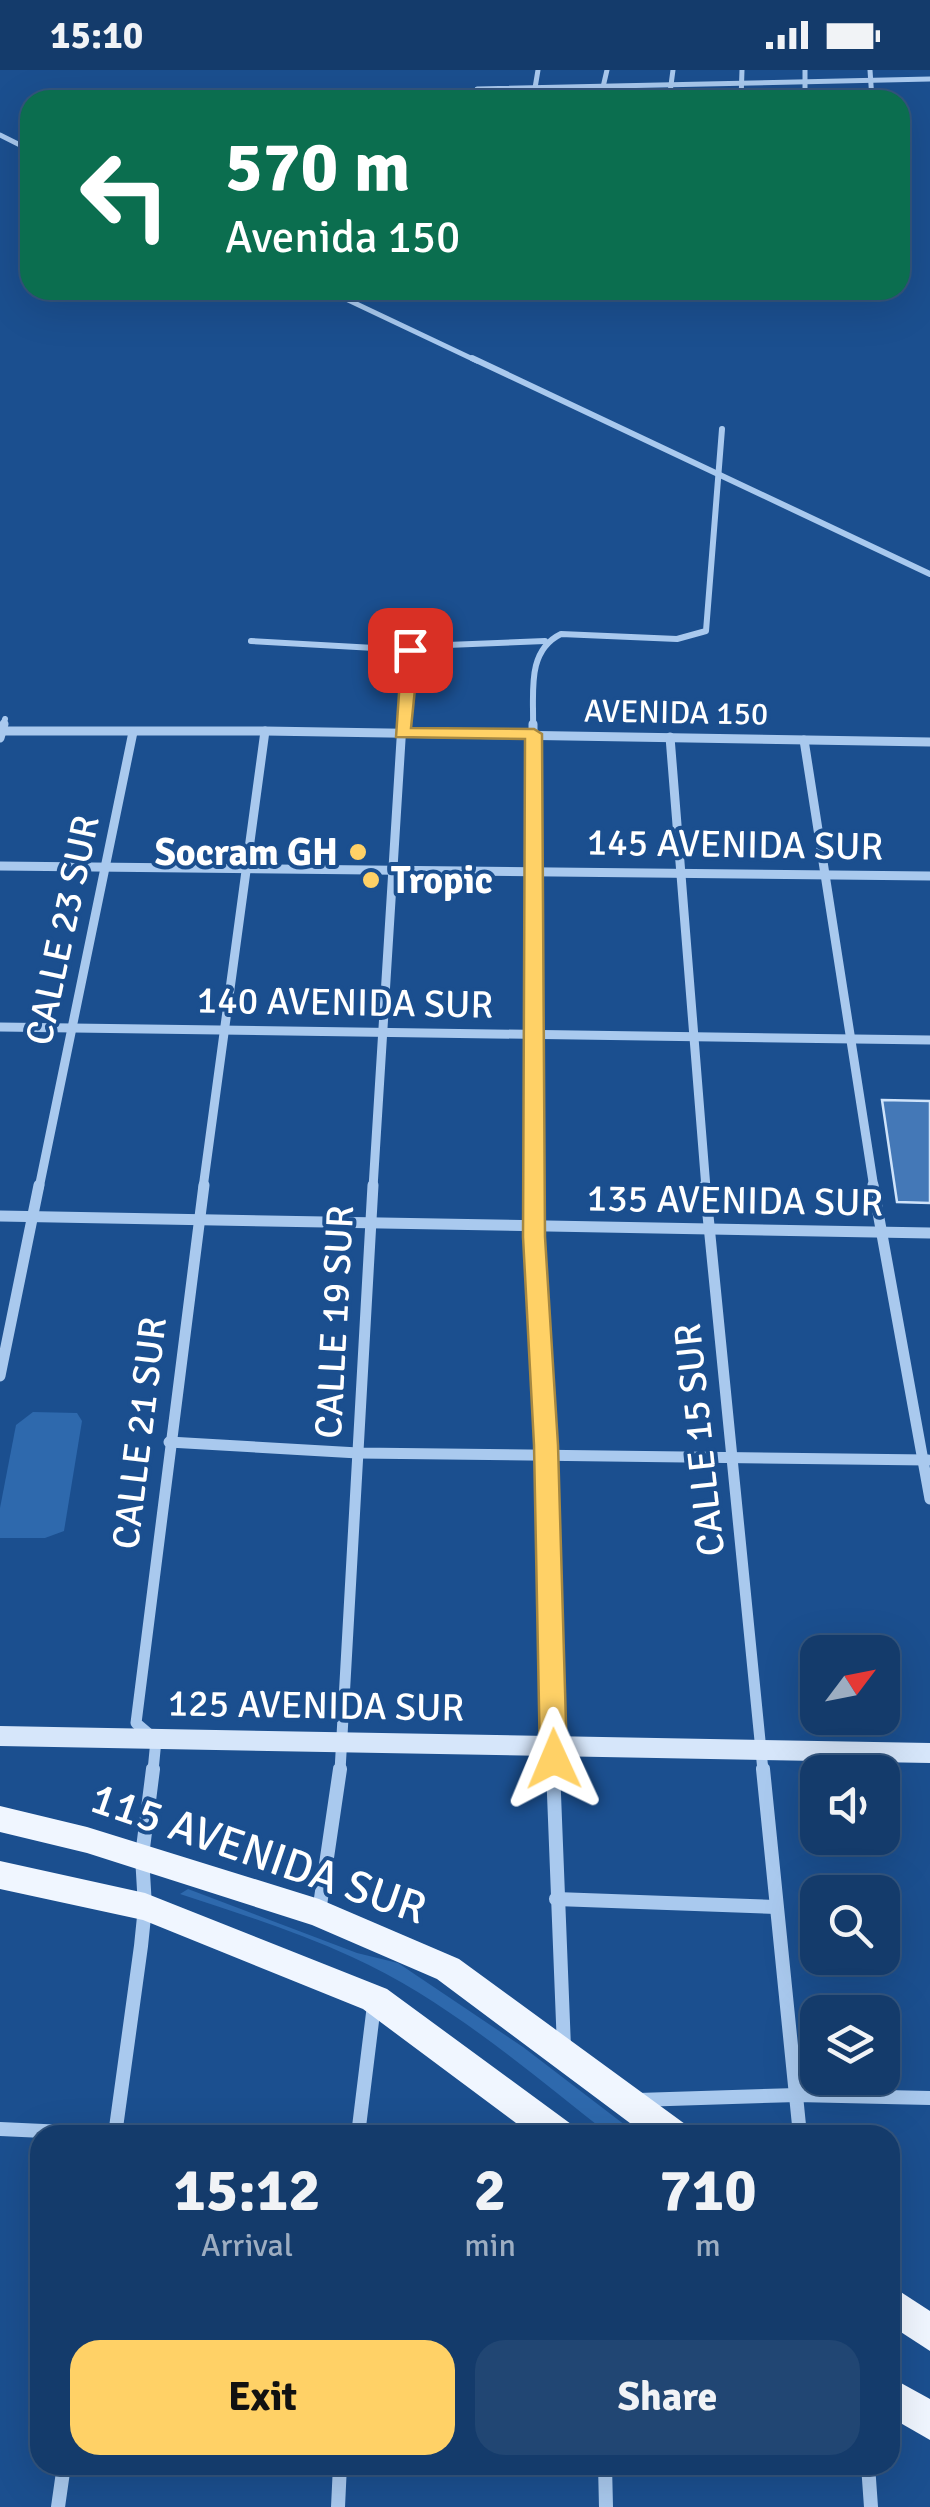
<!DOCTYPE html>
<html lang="en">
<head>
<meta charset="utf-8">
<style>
	:root { --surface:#143b6b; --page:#214673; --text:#f1f3f6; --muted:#9dadc1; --line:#33557e; --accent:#ffd166 }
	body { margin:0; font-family:Signika,sans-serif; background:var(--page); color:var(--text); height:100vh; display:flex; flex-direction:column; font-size:38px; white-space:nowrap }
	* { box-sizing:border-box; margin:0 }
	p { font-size:32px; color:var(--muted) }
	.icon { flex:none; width:55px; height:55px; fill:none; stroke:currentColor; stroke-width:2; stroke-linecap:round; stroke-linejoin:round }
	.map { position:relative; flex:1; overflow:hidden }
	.sheet { position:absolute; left:30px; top:2055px; width:870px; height:350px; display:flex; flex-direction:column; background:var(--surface); border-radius:30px; box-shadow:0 10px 40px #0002,0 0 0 2px var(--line) }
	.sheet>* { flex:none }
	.hud { position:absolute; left:20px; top:20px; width:890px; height:210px; border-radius:30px; box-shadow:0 10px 40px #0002,0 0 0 2px var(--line); background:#0b6e4f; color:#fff; overflow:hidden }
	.needle { width:65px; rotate:58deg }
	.fabs { position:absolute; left:800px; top:1565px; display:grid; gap:20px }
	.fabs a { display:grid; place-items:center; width:100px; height:100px; border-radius:20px; background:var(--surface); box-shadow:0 10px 40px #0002,0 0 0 2px var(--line); font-size:50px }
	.pin { position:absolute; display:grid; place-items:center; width:85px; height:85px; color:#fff; margin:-42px; border-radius:20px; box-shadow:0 5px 15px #0006 }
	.me { position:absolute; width:110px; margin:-55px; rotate:359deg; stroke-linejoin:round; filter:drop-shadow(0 0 8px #0008) }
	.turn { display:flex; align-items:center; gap:35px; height:210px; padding:0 40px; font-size:45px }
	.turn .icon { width:130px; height:130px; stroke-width:2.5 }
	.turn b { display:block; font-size:70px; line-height:85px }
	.eta { display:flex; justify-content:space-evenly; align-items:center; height:170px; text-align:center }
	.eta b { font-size:60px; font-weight:700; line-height:70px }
	.action { display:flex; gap:20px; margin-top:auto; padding:20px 40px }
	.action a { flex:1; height:115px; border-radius:30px; background:var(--accent); color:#111; font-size:40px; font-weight:700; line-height:115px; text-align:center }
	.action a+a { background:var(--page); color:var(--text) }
	.status { display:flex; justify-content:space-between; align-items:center; height:70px; padding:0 50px; background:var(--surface); direction:ltr }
	.status svg { height:28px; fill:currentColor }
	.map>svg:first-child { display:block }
</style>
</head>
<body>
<div class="status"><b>15:10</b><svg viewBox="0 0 49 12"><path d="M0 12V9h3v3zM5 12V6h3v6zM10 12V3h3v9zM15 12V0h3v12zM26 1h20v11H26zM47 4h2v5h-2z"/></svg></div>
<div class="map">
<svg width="930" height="2437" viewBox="0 0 930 2437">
	<rect width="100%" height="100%" fill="#1b4f8f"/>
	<!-- green -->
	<g fill="#2e69ad">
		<polygon points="33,1342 77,1343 82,1351 64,1461 45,1468 0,1468 0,1438 16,1355"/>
		<path d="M188,1819L357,1883L398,1893L523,1977L638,2065H610C529,2002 447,1930 352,1887C296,1861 238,1843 180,1824Z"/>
	</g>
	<!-- building -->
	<polygon fill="#4478b7" stroke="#cfe3fa" stroke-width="2.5" points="882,1030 930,1031 930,1133 897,1132"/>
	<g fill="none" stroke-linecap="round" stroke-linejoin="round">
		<!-- street-far4 -->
		<g stroke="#a9c9ee" stroke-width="5">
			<polyline points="805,0 805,30"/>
			<polyline points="870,0 872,30"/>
			<polyline points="477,19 930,9"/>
			<polyline points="533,30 538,0"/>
			<polyline points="600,30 607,0"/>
			<polyline points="669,30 673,0"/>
			<polyline points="741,30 742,0"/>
			<polyline points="0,65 30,80"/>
			<polyline points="327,220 477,291"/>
		</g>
		<!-- street-far3 -->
		<g stroke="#a9c9ee" stroke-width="6">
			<polyline points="472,288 930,504"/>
			<polyline points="251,571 410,580 422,576 545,571"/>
			<polyline points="3,656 5,649"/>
			<polyline points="402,656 410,580"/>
			<path d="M533,656C534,623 526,581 561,564L677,569L706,561L722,359"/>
		</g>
		<!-- street-far2 -->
		<g stroke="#a9c9ee" stroke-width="9">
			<polyline points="533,654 534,1118"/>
			<polyline points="2,661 265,661 930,672"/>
			<polyline points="670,667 706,1118"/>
			<polyline points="0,668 4,654"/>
			<polyline points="804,670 874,1118"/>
			<polyline points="0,796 930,806"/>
			<polyline points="0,957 930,970"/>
			<polyline points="39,1118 133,662"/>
			<polyline points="203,1118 265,661"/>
			<polyline points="373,1118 402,654"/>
		</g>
		<!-- street-far1 -->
		<g stroke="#a9c9ee" stroke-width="11">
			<polyline points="534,1115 546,1375 553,1701"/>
			<polyline points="705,1115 763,1701"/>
			<polyline points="873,1115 930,1429"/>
			<polyline points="0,1146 930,1163"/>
			<polyline points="0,1306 39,1115"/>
			<polyline points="169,1372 358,1383 928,1390"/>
			<polyline points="153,1701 156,1670 136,1653 204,1115"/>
			<polyline points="340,1701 373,1115"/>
		</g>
		<!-- street -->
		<g stroke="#a9c9ee" stroke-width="14">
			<polyline points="553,1699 564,1978"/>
			<polyline points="763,1699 800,2065"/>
			<polyline points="556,1829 776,1837"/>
			<polyline points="319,1842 340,1699"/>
			<polyline points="638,2030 797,2025 930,2028"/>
			<polyline points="0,2059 130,2065"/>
			<polyline points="115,2065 141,1876 145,1837 142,1786 153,1699"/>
			<polyline points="358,2065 374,1935"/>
			<polyline points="605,2395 606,2437"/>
			<polyline points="868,2395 871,2437"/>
			<polyline points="58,2437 64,2395"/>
			<polyline points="338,2437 340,2395"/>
		</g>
		<!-- secondary -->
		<polygon fill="#d6e6fa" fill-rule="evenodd" points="0,1656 930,1673 930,1693 0,1676"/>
		<!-- primary -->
		<g fill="#f0f6ff" fill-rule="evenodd">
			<polygon points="0,1736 87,1757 319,1829 459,1889 685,2054 690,2065 646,2065 437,1909 312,1855 87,1783 0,1762"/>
			<polygon points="0,1791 145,1823 387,1919 571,2054 576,2065 532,2065 363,1939 143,1850 0,1819"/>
			<polygon points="890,2215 930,2241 930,2281 890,2255"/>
			<polygon points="890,2307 930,2329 930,2370 890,2347"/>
		</g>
	</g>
	<!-- route -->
	<polygon fill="#ffd166" stroke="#a68842" stroke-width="2.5" points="410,576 419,580 411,658 534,659 542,664 545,1167 558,1375 567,1689 563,1697 554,1700 544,1697 540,1689 534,1375 523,1167 525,669 396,667 402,580"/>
	<!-- markers -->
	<g fill="#ffd166" stroke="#1b4f8f" stroke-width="4">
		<circle cx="358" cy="782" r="10"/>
		<circle cx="371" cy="810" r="10"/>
	</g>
	<g text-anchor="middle" stroke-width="8" stroke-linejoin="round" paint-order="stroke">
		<!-- far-street labels -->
		<g font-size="32" fill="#fff" stroke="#1b4f8f">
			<text transform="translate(676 642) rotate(1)" y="11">AVENIDA 150</text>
		</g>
		<!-- street labels -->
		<g font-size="38" fill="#fff" stroke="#1b4f8f">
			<text transform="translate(735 774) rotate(1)" y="13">145 AVENIDA SUR</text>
			<text transform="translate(62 860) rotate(-78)" y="13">CALLE 23 SUR</text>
			<text transform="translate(345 932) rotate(1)" y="13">140 AVENIDA SUR</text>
			<text transform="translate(735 1130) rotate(1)" y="13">135 AVENIDA SUR</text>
			<text transform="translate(334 1252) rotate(-87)" y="13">CALLE 19 SUR</text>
			<text transform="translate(139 1363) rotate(-83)" y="13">CALLE 21 SUR</text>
			<text transform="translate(699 1370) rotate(-96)" y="13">CALLE 15 SUR</text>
			<text transform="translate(316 1635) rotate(1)" y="13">125 AVENIDA SUR</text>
		</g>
		<!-- poi labels -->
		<g font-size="38" font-weight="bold" fill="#fff" stroke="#1b4f8f" text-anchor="end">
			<text x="338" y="795">Socram GH</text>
			<text x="391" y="823" text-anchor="start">Tropic</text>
		</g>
		<!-- near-street labels -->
		<g font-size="45" fill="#fff" stroke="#1b4f8f">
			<text transform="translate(259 1782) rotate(19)" y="16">115 AVENIDA SUR</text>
		</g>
	</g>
</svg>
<div class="fabs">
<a><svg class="needle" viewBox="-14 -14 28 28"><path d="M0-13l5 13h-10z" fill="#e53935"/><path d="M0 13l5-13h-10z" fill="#9dadc1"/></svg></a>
<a><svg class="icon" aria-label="sound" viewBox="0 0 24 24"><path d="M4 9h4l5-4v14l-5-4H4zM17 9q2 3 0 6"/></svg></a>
<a><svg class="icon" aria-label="search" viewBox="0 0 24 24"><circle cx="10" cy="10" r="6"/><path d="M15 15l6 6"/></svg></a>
<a><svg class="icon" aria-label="layers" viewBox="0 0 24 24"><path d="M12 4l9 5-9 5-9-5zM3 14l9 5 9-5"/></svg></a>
</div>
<div class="pin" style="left:410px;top:580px;background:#d93025"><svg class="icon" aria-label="arrive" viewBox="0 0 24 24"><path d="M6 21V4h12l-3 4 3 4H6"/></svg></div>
<svg class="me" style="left:554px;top:1689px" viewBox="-20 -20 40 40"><path d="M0-17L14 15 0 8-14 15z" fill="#ffd166" stroke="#fff" stroke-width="4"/></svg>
<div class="hud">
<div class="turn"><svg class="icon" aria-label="left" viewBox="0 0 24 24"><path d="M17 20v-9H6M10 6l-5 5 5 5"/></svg><div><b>570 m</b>Avenida 150</div></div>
</div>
<section class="sheet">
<div class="eta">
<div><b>15:12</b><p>Arrival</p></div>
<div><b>2</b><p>min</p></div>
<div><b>710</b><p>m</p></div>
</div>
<div class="action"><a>Exit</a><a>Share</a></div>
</section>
</div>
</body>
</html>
